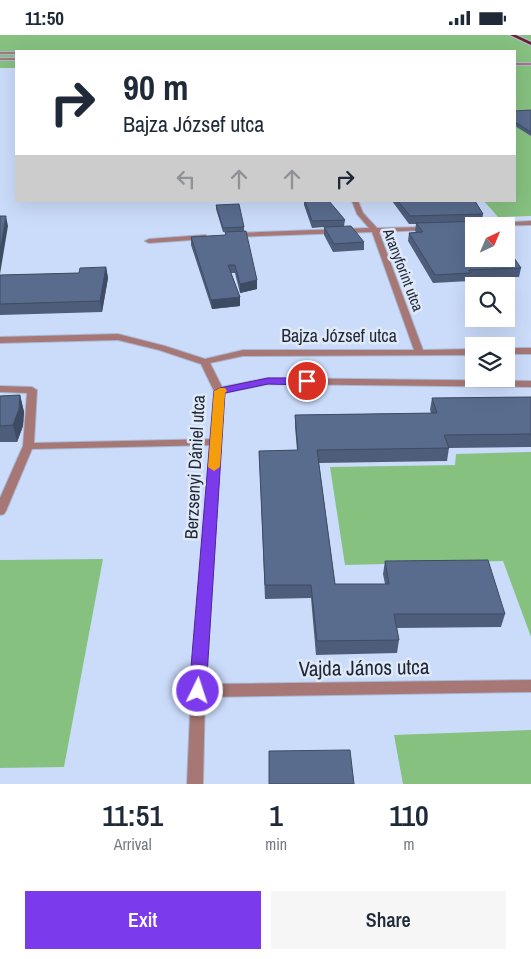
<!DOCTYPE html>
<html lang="en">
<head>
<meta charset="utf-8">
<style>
	:root { --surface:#fff; --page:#f6f6f7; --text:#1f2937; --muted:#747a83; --accent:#7c3aed }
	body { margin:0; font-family:"Archivo Narrow",sans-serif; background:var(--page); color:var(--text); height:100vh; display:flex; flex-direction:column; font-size:19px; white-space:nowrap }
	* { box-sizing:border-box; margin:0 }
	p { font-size:16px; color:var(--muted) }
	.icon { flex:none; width:28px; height:28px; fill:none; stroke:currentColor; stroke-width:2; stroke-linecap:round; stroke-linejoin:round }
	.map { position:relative; height:749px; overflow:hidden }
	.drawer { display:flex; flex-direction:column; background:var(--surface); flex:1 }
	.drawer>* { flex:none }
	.guide { position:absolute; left:15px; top:15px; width:501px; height:152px; border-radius:0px; box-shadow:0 5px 20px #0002; background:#fff; color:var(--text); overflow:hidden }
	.needle { width:32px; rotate:44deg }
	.tools { position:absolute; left:465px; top:182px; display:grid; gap:10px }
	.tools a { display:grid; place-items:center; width:50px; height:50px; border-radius:0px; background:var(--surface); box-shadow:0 5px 20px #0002; font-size:25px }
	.pin { position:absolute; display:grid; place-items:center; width:42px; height:42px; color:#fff; margin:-21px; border:2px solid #fff; border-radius:50%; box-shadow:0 1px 5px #0007 }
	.me { position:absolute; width:55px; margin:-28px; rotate:4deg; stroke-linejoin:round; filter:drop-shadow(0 0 4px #0008) }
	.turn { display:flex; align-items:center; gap:18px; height:105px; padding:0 25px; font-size:22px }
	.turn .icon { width:65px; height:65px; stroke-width:2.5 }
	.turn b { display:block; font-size:35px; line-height:42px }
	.lanes { display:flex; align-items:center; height:48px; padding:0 25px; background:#0003; justify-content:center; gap:25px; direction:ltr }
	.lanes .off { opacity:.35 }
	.eta { display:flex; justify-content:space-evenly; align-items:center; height:85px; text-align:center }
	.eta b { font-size:30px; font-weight:600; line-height:35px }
	.primary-button { display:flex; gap:10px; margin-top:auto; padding:10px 25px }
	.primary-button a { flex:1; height:58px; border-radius:0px; background:var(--accent); color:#fff; font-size:20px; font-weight:600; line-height:58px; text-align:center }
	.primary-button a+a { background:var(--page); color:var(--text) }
	.status { display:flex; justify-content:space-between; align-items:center; height:35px; padding:0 25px; background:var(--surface); direction:ltr }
	.status svg { height:14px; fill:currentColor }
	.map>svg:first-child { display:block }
</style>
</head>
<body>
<div class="status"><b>11:50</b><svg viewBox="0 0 49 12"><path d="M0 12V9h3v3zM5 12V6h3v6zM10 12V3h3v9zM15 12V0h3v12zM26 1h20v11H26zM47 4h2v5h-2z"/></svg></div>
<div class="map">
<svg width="531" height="749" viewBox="0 0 531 749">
	<rect width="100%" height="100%" fill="#cbdcfb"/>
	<!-- green -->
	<g fill="#86c180">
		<polygon points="0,0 531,0 531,181 498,182 484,166 515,166 515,16 16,16 16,33 0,33"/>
		<polygon points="531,417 531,602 503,526 345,530 330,432 455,430 456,419"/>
		<polygon points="103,524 64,732 0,733 0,525"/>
		<polygon points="531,695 531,749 403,749 394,700"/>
	</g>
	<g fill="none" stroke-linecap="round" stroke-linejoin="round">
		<!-- service casing -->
		<g stroke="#a8b8d3" stroke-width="2">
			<g id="service">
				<rect x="0" y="17" width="16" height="2"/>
				<polygon points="0,351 32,352 37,355 34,408 216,404 221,407 216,410 32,414 6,476 4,479 0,480 0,463 23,411 27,358 0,357"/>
			</g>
		</g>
		<!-- minor casing -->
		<g stroke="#a8b8d3" stroke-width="2">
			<g id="minor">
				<polygon points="352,166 358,166 363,178 377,193 430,192 430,194 428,195 379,197 423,315 474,314 474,320 243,321 210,328 222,352 268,343 531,346 531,352 268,349 224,358 206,649 531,645 531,657 205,662 203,749 187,749 191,656 214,356 201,329 159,315 118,305 0,308 0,302 118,299 165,311 205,324 243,315 414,315 372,197 235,202 231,200 235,198 369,193 357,179"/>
				<polygon points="531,186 531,190 477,191 480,189"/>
				<polygon points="203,200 206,200 206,204 149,208 145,206 149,204"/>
				<rect x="506" y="313" width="25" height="6"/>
			</g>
		</g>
		<!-- tertiary casing -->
		<g stroke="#a8b8d3" stroke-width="2">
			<g id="tertiary">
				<rect x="0" y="23" width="16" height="2"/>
				<rect x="515" y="28" width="16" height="2"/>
			</g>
		</g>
		<!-- primary casing -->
		<g stroke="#a8b8d3" stroke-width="3">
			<polygon id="primary" points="510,0 516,0 531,7 531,10"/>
		</g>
		<!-- service -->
		<use href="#service" fill="#a67775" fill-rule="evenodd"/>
		<!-- minor -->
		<use href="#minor" fill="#a67775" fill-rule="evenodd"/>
		<!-- tertiary -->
		<use href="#tertiary" fill="#a67775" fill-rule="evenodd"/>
		<!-- primary -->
		<use href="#primary" fill="#6f2023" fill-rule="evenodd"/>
	</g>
	<!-- wall -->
	<g fill="#4d5d7a">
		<polygon points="531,75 531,101 515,91 515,76"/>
		<polygon points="304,166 329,166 345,185 344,191 364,207 364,215 333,217 324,200 324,192 312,193 304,170"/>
		<polygon points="392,166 475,166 483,179 482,186 521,233 519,242 470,243 470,246 433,248 408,206 409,198 416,197 415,196 416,189 409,189"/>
		<polygon points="216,170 244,192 244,196 257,245 257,254 240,258 235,238 231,238 240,262 240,271 212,274 191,210 191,202 225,200 225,197 223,197 216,174"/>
		<polygon points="106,232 108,243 102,277 0,280 0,240 79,238"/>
		<polygon points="20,360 24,377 23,391 17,407 0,407 0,361"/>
		<polygon points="531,362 531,412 449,413 447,426 319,428 335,549 385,549 383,539 385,526 505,579 501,592 397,593 399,605 397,618 316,620 311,563 265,564 259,416 297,415 295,392 295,380 431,378 430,375 432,363"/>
	</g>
	<!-- shaded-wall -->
	<g fill="#3e4c63">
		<polygon points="6,181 8,191 0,239 0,215"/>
		<polygon points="106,232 108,243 102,277 100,266"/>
		<polygon points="257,245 257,254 240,258 240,249"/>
		<polygon points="240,262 240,271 212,274 211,265"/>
		<polygon points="20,360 24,377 23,391 17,407 13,390"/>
	</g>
	<!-- building -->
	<g fill="#596c8e" stroke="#3e4c63">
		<polygon points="531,75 531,97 515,87 515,76"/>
		<polygon points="305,166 329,166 345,185 312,186"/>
		<polygon points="398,166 475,166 483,179 410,181"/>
		<polygon points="239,169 244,192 223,193 216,170"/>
		<polygon points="0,181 6,181 0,215"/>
		<polygon points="488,186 492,191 474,191 474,224 506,224 506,211 521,233 469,235 471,238 435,240 409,198 423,197 416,188"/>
		<polygon points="351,191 364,207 334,209 324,192"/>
		<polygon points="246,196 257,245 240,249 235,230 228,230 240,262 211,265 191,202 226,200 225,197"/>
		<polygon points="106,232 100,266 0,269 0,240 79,238 80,233"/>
		<polygon points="20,360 19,374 13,390 0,391 0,361"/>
		<polygon points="531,362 531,399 444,400 449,413 317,415 335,549 389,549 385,526 488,525 505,579 394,579 399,605 317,606 311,550 265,550 259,416 298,415 295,380 437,378 432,363"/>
		<polygon points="350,715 354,749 269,749 269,716"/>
	</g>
	<!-- route -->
	<polygon fill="#7c3aed" stroke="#51269a" points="268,343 307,343 313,346 307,350 268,349 225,358 206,656 203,661 198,663 192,661 189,656 214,356 220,353"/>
	<!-- slow -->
	<polygon fill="#f59e0b" points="220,353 225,353 227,356 225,358 220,432 214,436 208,432 214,356"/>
	<g text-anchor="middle" stroke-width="5" stroke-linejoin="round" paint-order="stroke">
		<!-- far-street labels -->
		<g font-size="15" fill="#1e2634" stroke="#e0e9f8">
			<text transform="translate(403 235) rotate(69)" y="5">Aranyforint utca</text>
		</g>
		<!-- street labels -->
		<g font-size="18" fill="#1e2634" stroke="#e0e9f8">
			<text x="339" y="307">Bajza József utca</text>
			<text transform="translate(195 432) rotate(-87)" y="6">Berzsenyi Dániel utca</text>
		</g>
		<!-- near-street labels -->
		<g font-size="21" fill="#1e2634" stroke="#e0e9f8">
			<text transform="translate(364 633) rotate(-1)" y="7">Vajda János utca</text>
		</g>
	</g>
</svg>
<div class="tools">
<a><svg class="needle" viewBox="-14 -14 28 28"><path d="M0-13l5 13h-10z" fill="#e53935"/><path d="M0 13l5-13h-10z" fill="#747a83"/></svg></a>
<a><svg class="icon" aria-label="search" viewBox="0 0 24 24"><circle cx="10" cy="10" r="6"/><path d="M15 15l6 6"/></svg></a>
<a><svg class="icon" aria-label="layers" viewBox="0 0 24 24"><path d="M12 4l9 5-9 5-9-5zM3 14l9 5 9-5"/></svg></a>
</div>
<div class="pin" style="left:307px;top:346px;background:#d93025"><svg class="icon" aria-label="arrive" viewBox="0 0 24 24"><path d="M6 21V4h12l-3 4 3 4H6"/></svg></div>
<svg class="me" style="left:198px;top:656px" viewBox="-20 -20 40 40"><circle r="17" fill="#7c3aed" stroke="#fff" stroke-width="3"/><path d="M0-11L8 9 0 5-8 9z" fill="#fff"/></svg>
<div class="guide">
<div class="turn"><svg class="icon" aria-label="right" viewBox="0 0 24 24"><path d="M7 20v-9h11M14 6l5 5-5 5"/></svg><div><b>90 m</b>Bajza József utca</div></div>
<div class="lanes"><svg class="icon off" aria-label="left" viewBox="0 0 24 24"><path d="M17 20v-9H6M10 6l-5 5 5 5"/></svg><svg class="icon off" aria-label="ahead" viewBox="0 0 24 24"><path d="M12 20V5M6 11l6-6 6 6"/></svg><svg class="icon off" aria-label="ahead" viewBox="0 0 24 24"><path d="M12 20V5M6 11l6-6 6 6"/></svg><svg class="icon" aria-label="right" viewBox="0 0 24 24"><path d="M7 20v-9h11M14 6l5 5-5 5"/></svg></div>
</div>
</div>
<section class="drawer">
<div class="eta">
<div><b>11:51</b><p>Arrival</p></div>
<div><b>1</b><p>min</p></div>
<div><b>110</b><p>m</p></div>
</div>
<div class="primary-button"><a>Exit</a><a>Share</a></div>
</section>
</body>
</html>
